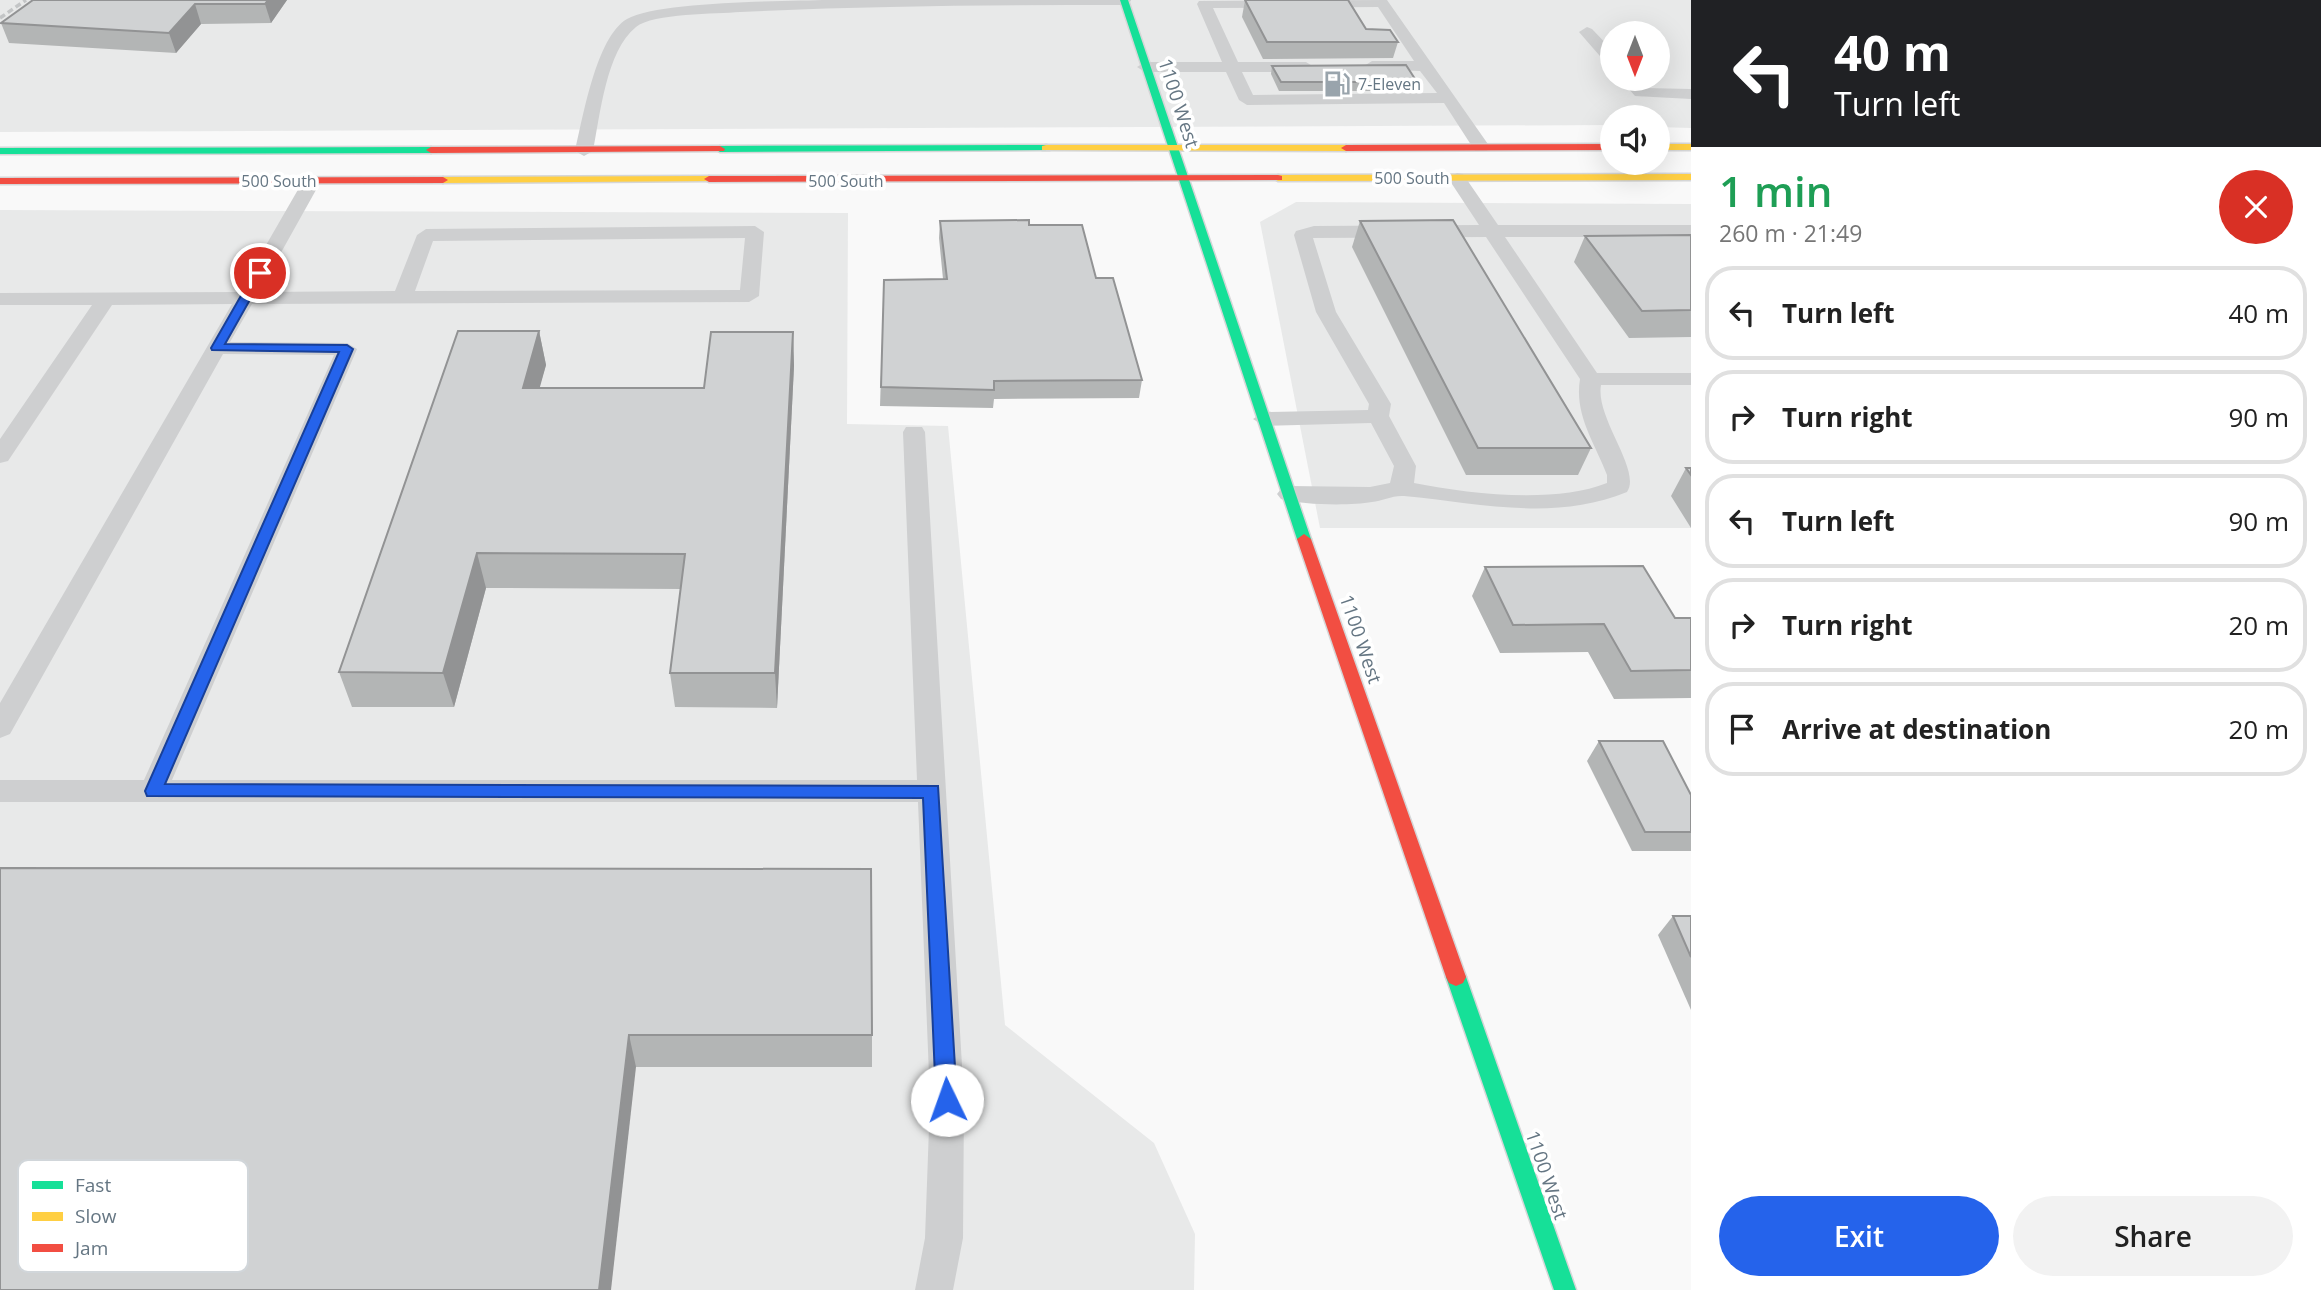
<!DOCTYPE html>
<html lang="en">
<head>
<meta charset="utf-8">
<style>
	:root { --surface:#fff; --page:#f2f2f2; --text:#222; --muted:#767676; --line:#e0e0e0; --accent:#2563eb }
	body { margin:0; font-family:"Open Sans",sans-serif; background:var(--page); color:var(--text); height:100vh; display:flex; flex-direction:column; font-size:26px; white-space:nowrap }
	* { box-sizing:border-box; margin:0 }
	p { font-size:23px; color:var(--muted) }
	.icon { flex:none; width:38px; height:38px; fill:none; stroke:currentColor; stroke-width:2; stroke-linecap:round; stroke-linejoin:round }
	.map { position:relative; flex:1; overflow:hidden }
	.sheet { display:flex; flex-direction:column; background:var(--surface); width:630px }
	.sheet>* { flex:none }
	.banner { background:#202124; color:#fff; overflow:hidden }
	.needle { width:46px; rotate:180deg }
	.controls { position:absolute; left:1600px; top:21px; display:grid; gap:14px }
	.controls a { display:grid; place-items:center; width:70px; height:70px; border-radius:50%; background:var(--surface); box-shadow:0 7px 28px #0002; font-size:35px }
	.pin { position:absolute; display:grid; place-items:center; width:60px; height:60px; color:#fff; margin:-30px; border:4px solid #fff; border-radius:50%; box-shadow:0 2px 7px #0007 }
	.me { position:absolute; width:77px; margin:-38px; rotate:357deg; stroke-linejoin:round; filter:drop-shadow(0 0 5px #0008) }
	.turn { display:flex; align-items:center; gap:24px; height:147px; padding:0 28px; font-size:32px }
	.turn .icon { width:91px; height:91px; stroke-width:2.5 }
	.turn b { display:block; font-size:49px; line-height:60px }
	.round { display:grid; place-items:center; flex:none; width:74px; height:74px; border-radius:37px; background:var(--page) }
	.overview { display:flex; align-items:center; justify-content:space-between; height:119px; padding:0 28px }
	h1 { font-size:42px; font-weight:600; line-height:52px; color:#1e9e55 }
	.button { display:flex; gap:14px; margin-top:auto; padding:14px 28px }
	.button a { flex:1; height:80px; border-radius:42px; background:var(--accent); color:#fff; font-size:28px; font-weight:600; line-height:80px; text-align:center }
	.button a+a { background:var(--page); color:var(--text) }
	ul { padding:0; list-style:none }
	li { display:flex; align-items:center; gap:21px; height:94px; margin:0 14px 10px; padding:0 14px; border:4px solid var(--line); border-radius:28px }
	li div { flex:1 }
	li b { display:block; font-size:26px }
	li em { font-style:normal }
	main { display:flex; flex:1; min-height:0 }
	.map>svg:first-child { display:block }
</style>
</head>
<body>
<main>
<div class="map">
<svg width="1691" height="1290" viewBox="0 0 1691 1290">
	<rect width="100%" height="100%" fill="#f9f9f9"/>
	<!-- built -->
	<g fill="#e8e9e9" fill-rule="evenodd">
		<path d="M0,0H1691V128L1657,127V117H1612V125L0,132ZM1612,33H1657V79H1612Z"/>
		<polygon points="1296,202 1691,204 1691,528 1320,528 1260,222"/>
		<polygon points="0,210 848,213 847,424 948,426 1005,1025 1154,1143 1195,1234 1194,1290 0,1290"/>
	</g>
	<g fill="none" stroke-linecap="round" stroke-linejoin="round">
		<!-- fast casing -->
		<g stroke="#d5d6d7" stroke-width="3">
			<g id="fast">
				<polygon points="1120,0 1128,0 1311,539 1309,542 1304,544 1297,539"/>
				<polygon points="1046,145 1050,146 1050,150 720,152 715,149 720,146"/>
				<polygon points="0,148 431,147 436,150 431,153 0,154"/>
				<polygon points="1456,968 1463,971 1466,977 1576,1290 1554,1290 1446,977 1449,971"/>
			</g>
		</g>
		<!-- slow casing -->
		<g stroke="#d5d6d7" stroke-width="3">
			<g id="slow">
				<rect x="1657" y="144" width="34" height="6"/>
				<polygon points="1046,145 1346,145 1351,148 1346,151 1042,150 1042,146"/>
				<polygon points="1691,174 1691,180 1278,181 1273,178 1278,175"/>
				<polygon points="709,176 714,179 713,181 443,183 438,180 443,177"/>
			</g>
		</g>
		<!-- jam casing -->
		<g stroke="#d5d6d7" stroke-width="3">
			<g id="jam">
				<polygon points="1612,144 1612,150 1346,151 1341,148 1346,145"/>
				<polygon points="720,146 725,149 724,151 431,153 426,150 431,147"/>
				<polygon points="1278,175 1282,176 1282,180 709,182 704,179 709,176"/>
				<polygon points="0,178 443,177 448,180 443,183 0,184"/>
				<polygon points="1304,534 1311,539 1466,977 1463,983 1456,986 1449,983 1446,977 1297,539"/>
			</g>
		</g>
		<!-- lane -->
		<g fill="#cecfd0" fill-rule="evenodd">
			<path d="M828,0H1131V1L1124,5C996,5 868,6 740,12C717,14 653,13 636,27C606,51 600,116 593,151L584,156L575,151C583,118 596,37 627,19C657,1 788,1 828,0Z"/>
			<path d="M1387,0L1490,147L1487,151H1475L1444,103L1247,105L1239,100L1226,72H1145L1137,67L1145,62H1222L1197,4L1199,1ZM1378,7L1414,61H1372L1364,66L1366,69L1420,71L1437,93L1253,95L1242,72H1306L1314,67L1306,62H1238L1213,8Z"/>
			<polygon points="1587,27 1592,29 1612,50 1612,65 1606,63 1579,32"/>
			<polygon points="1620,79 1637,79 1645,88 1691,89 1691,99 1635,96"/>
			<path d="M1457,173L1463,174L1498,225H1691V237H1505L1597,373H1691V385H1601C1595,418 1642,470 1627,492C1554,522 1479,503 1404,496C1393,495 1382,501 1372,502C1350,506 1302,505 1281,499L1277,494L1281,489L1289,486L1370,487L1390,483L1394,466L1371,423L1264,426L1253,419L1264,412L1368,410L1369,404L1316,312L1294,235L1296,231L1314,226L1479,225L1448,178ZM1486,237L1580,379C1574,415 1595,443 1607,475V483C1555,504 1469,494 1414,483L1416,466L1389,416L1391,404L1336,312L1313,238Z"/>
			<path d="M312,176L321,181L259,292L395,291L417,235L426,229L755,226L764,232L759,296L749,302L252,304L230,342L347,343L357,349L172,780H917L903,432L906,427H922L925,432L964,1100L963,1238L953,1290H915L925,1238L930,1100L918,802H0V780H144L334,355L223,354L10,734L0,738V703L232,304L112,305L8,461L0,463V439L92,305H0V293L239,292L303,181ZM745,238L740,290L415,291L433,241Z"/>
		</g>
		<!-- fast -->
		<use href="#fast" fill="#16e098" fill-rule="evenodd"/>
		<!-- slow -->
		<use href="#slow" fill="#ffcf43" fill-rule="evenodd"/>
		<!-- jam -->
		<use href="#jam" fill="#f24e42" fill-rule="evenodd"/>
		<!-- rail -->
		<polyline stroke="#c3c5c6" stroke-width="3.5" stroke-dasharray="6 3.5" stroke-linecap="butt" points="0,18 26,0"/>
	</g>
	<!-- wall -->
	<g fill="#b3b5b5">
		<polygon points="33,0 287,0 271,23 201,24 176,53 9,43 1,23"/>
		<polygon points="1245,0 1366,29 1398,42 1393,58 1263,59 1242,17"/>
		<polygon points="1272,66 1417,82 1414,91 1279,91 1271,74"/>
		<polygon points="940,221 1029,225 1096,278 1142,380 1139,398 994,399 993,408 880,406 884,280 943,279 939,238"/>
		<polygon points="1360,221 1591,448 1578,475 1466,475 1352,247"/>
		<polygon points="1691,235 1691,337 1629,338 1574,262 1585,236"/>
		<polygon points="539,331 546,365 539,388 704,388 793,332 794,366 777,708 675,707 670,673 681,589 486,588 454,707 352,707 339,672"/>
		<polygon points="1686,468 1691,468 1691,528 1671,496"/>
		<polygon points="1485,567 1675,618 1691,618 1691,698 1614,699 1588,652 1500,653 1472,596"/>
		<polygon points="1599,741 1691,795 1691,851 1632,851 1587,761"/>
		<polygon points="0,868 872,1035 872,1067 636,1067"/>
		<polygon points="1673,916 1691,916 1691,1010 1658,935"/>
	</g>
	<!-- shaded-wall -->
	<g fill="#929394">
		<polygon points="268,0 287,0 271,23 265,4"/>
		<polygon points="195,4 201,24 176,53 169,33"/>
		<polygon points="539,331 546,365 530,423 523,388"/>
		<polygon points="793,332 794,366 777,708 775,673"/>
		<polygon points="477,553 486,588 454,707 443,673"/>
		<polygon points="629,1035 636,1067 611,1290 599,1290"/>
	</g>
	<!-- building -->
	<g fill="#d0d2d3" stroke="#929394" stroke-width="2">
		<polygon points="33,0 268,0 265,4 195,4 169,33 1,23"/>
		<polygon points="1245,0 1348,0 1366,29 1390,30 1398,42 1267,42"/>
		<polygon points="1406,65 1417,82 1281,82 1272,66"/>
		<polygon points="1029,220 1029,225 1082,225 1096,278 1113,278 1142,380 994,381 994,390 881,387 884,280 947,279 940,221"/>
		<polygon points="1453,220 1591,448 1478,448 1360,221"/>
		<polygon points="1691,235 1691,310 1642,311 1585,236"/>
		<polygon points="458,331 539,331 523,388 704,388 711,332 793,332 775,673 670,673 685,554 477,553 443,673 339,672"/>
		<polygon points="1686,468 1691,468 1691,475"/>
		<polygon points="1643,566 1675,618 1691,618 1691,670 1631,671 1604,624 1513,625 1485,567"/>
		<polygon points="1599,741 1663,741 1691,795 1691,832 1645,832"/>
		<polygon points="0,868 871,869 872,1035 629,1035 599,1290 0,1290"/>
		<polygon points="1673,916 1691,916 1691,957"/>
	</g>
	<!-- route -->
	<polygon fill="#2563eb" stroke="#184099" stroke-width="2" points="260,270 265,273 225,344 347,345 353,349 165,784 938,786 957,1100 954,1107 947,1110 939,1107 936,1100 923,798 147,796 145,791 339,352 212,350 211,348 254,273"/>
	<!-- icons -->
	<defs>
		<g id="fuel-bare" transform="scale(2.1)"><path d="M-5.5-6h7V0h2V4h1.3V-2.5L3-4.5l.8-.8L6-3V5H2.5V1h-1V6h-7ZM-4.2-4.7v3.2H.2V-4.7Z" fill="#99a4ac" stroke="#fff" stroke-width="2.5" paint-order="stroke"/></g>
	</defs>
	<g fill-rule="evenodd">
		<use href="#fuel-bare" x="1337" y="84"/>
	</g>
	<g text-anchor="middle" stroke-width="7" stroke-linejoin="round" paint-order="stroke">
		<!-- far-poi labels -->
		<g font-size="16" fill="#657683" stroke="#fff" text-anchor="start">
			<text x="1358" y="90">7-Eleven</text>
		</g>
		<!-- far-street labels -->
		<g font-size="16" fill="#657683" stroke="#fff">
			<text x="1412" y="184">500 South</text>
			<text x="279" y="187">500 South</text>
			<text x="846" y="187">500 South</text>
		</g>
		<!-- street labels -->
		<g font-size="19" fill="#657683" stroke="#fff">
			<text transform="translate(1179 103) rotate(72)" y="7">1100 West</text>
			<text transform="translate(1361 639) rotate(71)" y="7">1100 West</text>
			<text transform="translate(1547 1175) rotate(71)" y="7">1100 West</text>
		</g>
	</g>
	<!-- legend -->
	<rect x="18" y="1160" width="230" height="112" rx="10" fill="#fff" stroke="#d1d6da" stroke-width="2"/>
	<rect x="32" y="1181" width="31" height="8" fill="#16e098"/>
	<rect x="32" y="1212" width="31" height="9" fill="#ffcf43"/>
	<rect x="32" y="1244" width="31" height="8" fill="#f24e42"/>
	<g font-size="19" fill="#657683">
		<text x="75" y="1192">Fast</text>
		<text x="75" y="1223">Slow</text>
		<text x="75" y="1255">Jam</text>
	</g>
</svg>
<div class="controls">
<a><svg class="needle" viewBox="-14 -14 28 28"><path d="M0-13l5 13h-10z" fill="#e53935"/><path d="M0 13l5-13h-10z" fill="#767676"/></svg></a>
<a><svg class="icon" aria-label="sound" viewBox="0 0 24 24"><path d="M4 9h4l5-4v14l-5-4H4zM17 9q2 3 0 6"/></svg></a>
</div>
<div class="pin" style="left:260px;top:273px;background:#d93025"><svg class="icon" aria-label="arrive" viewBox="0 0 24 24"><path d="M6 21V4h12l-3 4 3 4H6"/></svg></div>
<svg class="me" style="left:947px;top:1100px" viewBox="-20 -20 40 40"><circle r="19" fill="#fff"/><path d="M0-13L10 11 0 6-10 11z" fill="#2563eb"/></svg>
</div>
<section class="sheet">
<div class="banner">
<div class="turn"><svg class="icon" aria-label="left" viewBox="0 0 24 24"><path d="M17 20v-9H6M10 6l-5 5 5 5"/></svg><div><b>40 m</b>Turn left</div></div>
</div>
<div class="overview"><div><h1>1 min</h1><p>260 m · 21:49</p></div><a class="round" style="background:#d93025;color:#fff"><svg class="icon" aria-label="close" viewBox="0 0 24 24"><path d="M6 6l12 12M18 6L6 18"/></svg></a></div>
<ul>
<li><svg class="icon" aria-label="left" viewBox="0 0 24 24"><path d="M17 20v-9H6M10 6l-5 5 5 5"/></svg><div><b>Turn left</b></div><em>40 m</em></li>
<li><svg class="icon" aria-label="right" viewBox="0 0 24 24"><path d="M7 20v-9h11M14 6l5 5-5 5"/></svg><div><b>Turn right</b></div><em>90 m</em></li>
<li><svg class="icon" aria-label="left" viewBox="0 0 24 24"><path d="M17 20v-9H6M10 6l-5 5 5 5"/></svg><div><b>Turn left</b></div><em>90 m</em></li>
<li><svg class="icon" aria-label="right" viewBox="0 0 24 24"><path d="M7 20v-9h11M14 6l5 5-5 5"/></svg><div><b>Turn right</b></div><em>20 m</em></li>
<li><svg class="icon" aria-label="arrive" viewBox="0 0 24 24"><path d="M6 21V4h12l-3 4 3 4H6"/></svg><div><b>Arrive at destination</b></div><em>20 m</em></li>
</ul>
<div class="button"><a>Exit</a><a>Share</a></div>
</section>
</main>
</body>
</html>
